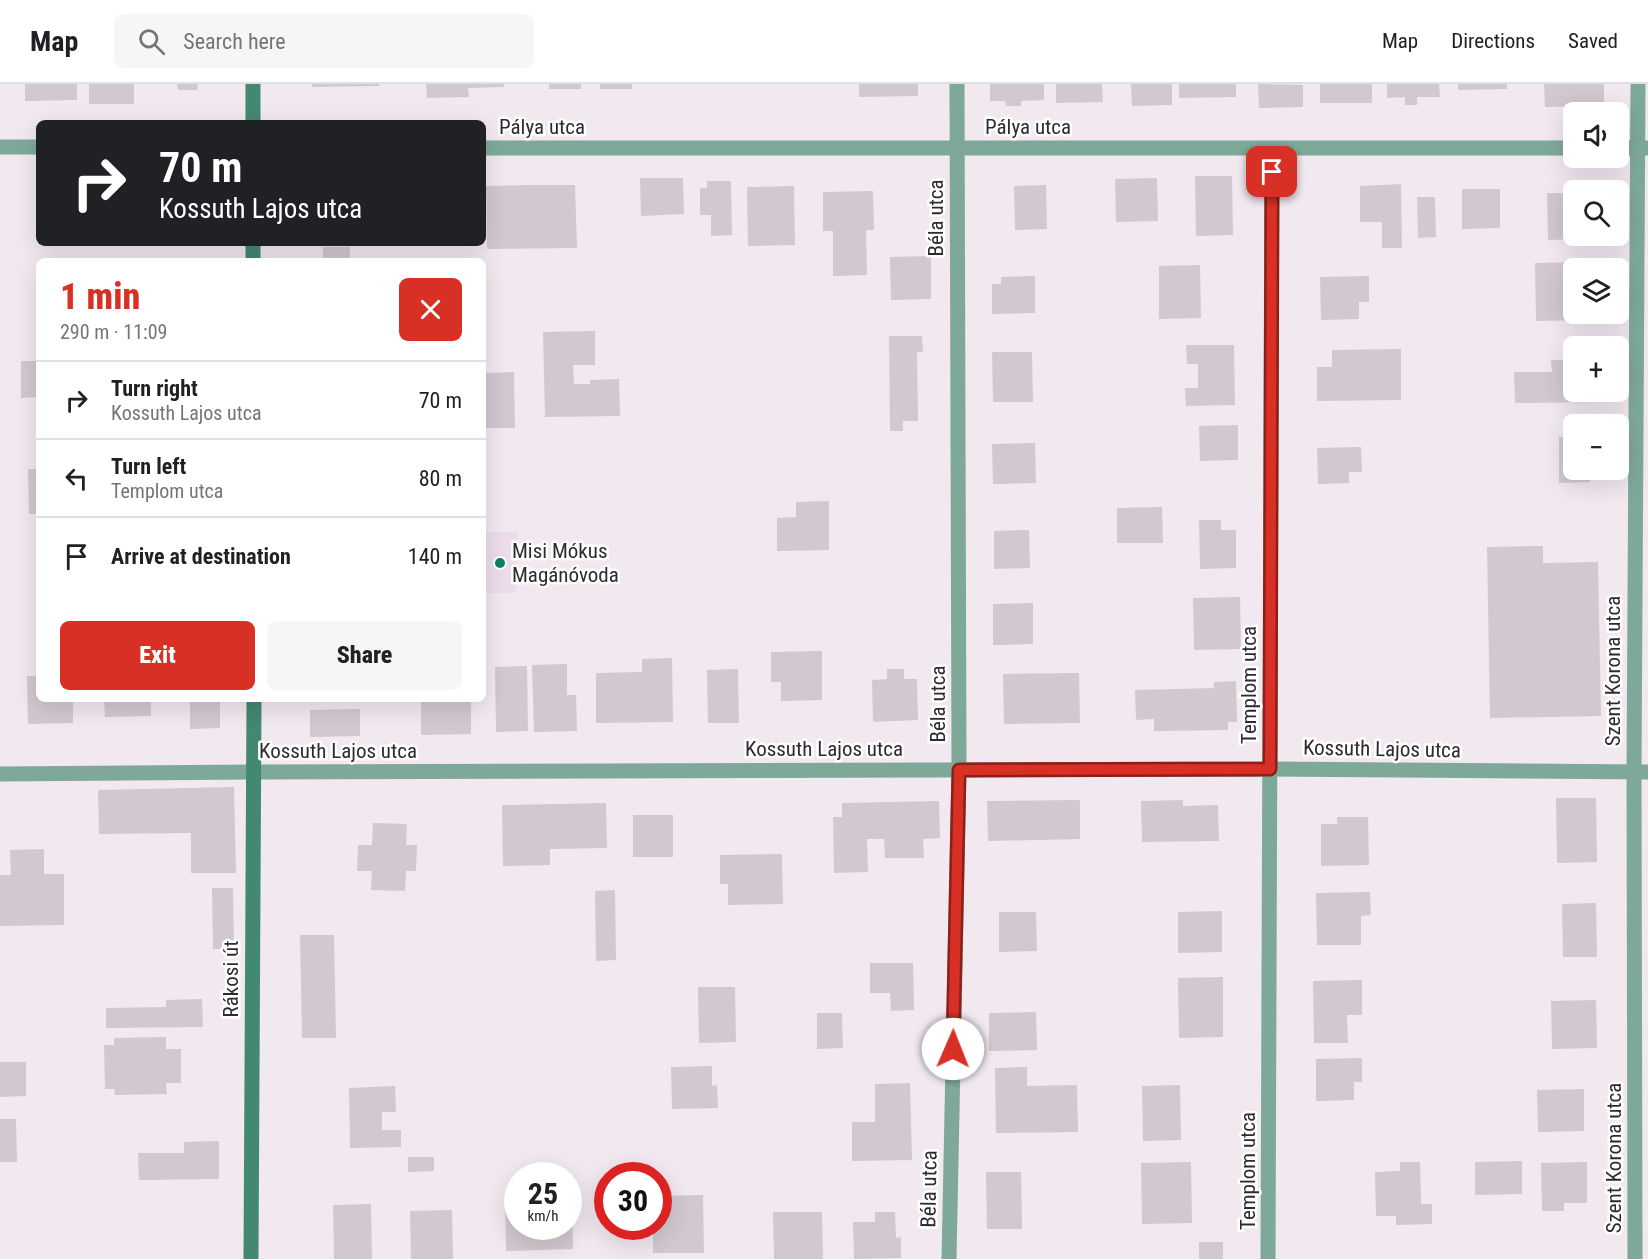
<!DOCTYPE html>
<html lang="en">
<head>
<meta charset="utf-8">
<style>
	:root { --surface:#fff; --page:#f6f6f6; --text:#202124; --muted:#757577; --line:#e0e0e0; --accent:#d93025 }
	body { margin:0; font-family:"Roboto Condensed",sans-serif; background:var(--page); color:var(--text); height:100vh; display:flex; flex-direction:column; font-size:22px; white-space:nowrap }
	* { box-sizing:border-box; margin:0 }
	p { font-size:20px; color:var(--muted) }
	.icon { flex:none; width:33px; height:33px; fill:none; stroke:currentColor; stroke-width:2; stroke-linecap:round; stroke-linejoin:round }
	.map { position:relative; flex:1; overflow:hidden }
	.drawer { position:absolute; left:36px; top:174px; width:450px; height:444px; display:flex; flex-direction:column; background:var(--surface); border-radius:9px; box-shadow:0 6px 24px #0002 }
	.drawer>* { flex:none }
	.hud { position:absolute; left:36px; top:36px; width:450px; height:126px; border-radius:9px; box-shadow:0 6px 24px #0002; background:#202124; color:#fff; overflow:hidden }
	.buttons { position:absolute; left:1563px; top:18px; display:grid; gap:12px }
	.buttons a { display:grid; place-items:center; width:66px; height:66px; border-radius:9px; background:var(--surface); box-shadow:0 6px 24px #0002; font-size:30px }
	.speed { position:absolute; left:504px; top:1078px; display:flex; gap:12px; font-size:30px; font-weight:700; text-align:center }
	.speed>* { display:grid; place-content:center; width:78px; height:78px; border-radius:50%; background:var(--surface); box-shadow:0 6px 24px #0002; line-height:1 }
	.speed small { font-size:15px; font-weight:400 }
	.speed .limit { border:9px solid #d22; background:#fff; color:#111 }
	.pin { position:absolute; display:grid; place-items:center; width:51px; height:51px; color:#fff; margin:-26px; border-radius:12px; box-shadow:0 3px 9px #0006 }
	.me { position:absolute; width:66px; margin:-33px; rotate:1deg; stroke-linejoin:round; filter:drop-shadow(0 0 4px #0008) }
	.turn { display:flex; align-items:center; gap:21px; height:126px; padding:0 24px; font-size:27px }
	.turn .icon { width:78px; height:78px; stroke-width:2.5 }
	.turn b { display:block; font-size:42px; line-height:51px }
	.round { display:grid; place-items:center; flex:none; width:63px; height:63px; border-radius:9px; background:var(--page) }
	.overview { display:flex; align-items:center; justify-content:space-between; height:102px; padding:0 24px }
	h1 { font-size:36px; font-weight:800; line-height:45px; color:var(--accent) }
	.cta { display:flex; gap:12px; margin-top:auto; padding:12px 24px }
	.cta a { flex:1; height:69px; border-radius:9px; background:var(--accent); color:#fff; font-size:24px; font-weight:800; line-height:69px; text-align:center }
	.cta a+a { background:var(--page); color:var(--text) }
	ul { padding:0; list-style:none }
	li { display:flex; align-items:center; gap:18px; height:78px; padding:0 24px; border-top:2px solid var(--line) }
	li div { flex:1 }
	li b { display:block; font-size:22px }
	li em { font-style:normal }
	header { display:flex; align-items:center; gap:36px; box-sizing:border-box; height:84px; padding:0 30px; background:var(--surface); border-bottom:2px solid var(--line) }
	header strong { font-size:28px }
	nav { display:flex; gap:33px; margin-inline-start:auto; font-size:21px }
	.search { width:420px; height:54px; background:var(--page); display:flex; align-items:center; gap:15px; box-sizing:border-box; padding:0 21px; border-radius:9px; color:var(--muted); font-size:22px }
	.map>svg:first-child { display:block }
</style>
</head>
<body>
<header>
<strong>Map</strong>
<div class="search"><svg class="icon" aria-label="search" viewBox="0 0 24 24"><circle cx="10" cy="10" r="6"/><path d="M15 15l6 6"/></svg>Search here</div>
<nav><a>Map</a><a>Directions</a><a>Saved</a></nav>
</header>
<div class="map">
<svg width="1648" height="1175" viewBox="0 0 1648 1175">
	<rect width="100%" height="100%" fill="#f1e8f0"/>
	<!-- built -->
	<polygon fill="#edddeb" points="483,448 518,448 516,509 483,509"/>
	<!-- building -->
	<g fill="#d1c8d0">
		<polygon points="25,0 77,0 77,16 25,17"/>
		<rect x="89" y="0" width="45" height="20"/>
		<polygon points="177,0 198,0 197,6 178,6"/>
		<polygon points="312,0 379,0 379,2 312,3"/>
		<polygon points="426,0 504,0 504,3 468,4 469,13 427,14"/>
		<rect x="549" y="0" width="32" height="5"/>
		<rect x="600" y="0" width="32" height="5"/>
		<polygon points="859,0 918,0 918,12 859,13"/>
		<polygon points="990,0 1044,0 1044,16 1021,17 1021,22 1006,22 1005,17 990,17"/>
		<polygon points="1056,0 1102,0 1103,18 1056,19"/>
		<polygon points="1131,0 1172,0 1172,21 1132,22"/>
		<polygon points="1179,0 1236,0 1236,13 1179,14"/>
		<polygon points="1258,0 1303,1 1303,23 1259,24"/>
		<rect x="1320" y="0" width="52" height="19"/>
		<polygon points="1387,0 1439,0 1440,13 1417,13 1417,21 1405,21 1405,13 1387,14"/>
		<polygon points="1458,0 1507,0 1507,5 1458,6"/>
		<polygon points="1544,0 1604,0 1604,22 1545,23"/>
		<polygon points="1195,92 1232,92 1233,151 1196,152"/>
		<polygon points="640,94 683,94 684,130 641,132"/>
		<polygon points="1157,94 1158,137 1116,138 1115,95"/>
		<polygon points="707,97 731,97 732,151 711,152 711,131 700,131 700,104 707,104"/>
		<polygon points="1401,100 1402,164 1382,164 1382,138 1360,138 1360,102"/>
		<polygon points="531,101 575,101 577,164 487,165 486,102"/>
		<polygon points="1046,101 1047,145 1015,146 1014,102"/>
		<polygon points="794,102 795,161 748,162 747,103"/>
		<polygon points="1462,105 1500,105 1500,144 1462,145"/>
		<polygon points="873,107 874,146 866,146 867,191 833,192 833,147 823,147 823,108"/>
		<polygon points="1547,109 1574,109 1574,152 1584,152 1584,155 1548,156"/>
		<polygon points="1417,113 1435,113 1436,153 1418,154"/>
		<rect x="323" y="163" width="27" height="14"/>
		<polygon points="931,172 931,215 891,216 890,173"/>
		<polygon points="1582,178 1582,184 1574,184 1574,230 1583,230 1583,236 1536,237 1535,179"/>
		<polygon points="1200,181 1201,234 1159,235 1159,182"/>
		<polygon points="1035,192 1035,229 992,230 992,200 1001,200 1001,193"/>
		<polygon points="1369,192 1369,218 1359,218 1359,235 1321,236 1320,193"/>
		<polygon points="595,247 595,281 573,281 574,300 590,300 590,296 619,295 620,332 545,333 543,248"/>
		<polygon points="889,252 922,252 923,268 917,268 918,337 903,337 903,347 890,347"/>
		<polygon points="1186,261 1234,261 1235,321 1186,322 1185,304 1198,304 1198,280 1187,280"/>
		<polygon points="1401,265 1401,316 1317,317 1317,283 1332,283 1332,266"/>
		<polygon points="992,268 1032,268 1033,318 993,318"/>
		<polygon points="1551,276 1574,276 1574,308 1592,308 1592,318 1515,319 1514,288 1552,288"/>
		<polygon points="21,277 39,277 39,313 21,314"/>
		<polygon points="514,288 515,344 483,344 483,289"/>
		<polygon points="1238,341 1238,376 1200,377 1199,342"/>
		<polygon points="1559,353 1574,353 1574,386 1590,386 1590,398 1559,399"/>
		<polygon points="1035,359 1036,399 993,400 992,360"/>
		<polygon points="1361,363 1362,388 1349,388 1349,399 1318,400 1317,364"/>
		<polygon points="28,385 39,385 39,430 29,430"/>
		<polygon points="829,417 829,466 777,467 777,434 796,433 796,418"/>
		<polygon points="1162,423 1163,459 1117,459 1117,424"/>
		<polygon points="1199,436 1221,436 1221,446 1236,446 1236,484 1200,485"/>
		<polygon points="1029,446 1030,484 994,485 994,447"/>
		<polygon points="1543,462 1543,479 1598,478 1601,632 1490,634 1487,463"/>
		<polygon points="1240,513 1241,565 1194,566 1193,514"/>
		<polygon points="1033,519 1033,560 993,561 993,520"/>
		<polygon points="822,567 822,616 781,617 781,598 771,598 771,568"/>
		<polygon points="672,574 673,638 596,639 596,589 642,588 642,575"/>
		<polygon points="567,580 567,611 576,611 577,647 534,648 532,581"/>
		<polygon points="527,582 528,647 496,648 495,583"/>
		<polygon points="738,585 739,639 708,639 707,586"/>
		<polygon points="887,585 904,585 904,595 917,595 918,636 873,638 872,596 887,595"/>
		<polygon points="1079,589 1080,639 1004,640 1003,590"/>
		<polygon points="27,592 39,592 39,615 73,615 73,639 28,640"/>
		<polygon points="1236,597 1237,638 1228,638 1228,646 1154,647 1154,635 1136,636 1135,606 1214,604 1214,598"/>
		<polygon points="104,615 151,615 151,632 105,633"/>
		<polygon points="190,615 220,615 220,644 190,645"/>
		<polygon points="421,615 471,615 471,650 421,651"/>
		<polygon points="360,625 360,652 310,653 310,626"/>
		<polygon points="234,703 236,789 191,789 191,749 99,750 98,706"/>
		<polygon points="1556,714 1596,714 1597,778 1557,779"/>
		<polygon points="1080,716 1080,755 988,757 987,717"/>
		<polygon points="1183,716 1183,722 1218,721 1219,757 1142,758 1141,717"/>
		<polygon points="939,717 940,754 923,755 924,774 885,774 884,755 867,755 868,788 834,789 833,733 842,733 842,719"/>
		<polygon points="606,719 607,764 550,765 550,781 503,782 502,721"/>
		<rect x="633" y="731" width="40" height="42"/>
		<polygon points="1337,733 1368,733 1369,781 1321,782 1321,740 1337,740"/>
		<polygon points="373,739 407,740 406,761 417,761 416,787 406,787 405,807 371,806 372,787 357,787 358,761 372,761"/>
		<polygon points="44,765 44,790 64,790 64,841 0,842 0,791 11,791 10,766"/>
		<polygon points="782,770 783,820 728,821 728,800 720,800 720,771"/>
		<polygon points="212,804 233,804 234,865 213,865"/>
		<polygon points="615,806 616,876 596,877 595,807"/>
		<polygon points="1370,808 1371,831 1361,832 1361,861 1317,861 1316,809"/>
		<polygon points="1596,819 1597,873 1563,873 1562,820"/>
		<polygon points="1222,827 1222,868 1178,869 1178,828"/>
		<polygon points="999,828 1036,828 1037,867 999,868"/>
		<polygon points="300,851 334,851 336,954 302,954"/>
		<polygon points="870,879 913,879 914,926 891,927 890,909 870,909"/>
		<polygon points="1223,893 1223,953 1179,954 1178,894"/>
		<polygon points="1362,896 1362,931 1347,931 1348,959 1314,959 1313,897"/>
		<polygon points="698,903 735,903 736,958 699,959"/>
		<polygon points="202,915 203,943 106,944 106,924 166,923 166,916"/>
		<polygon points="1596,916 1597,964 1552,965 1551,917"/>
		<polygon points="1036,928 1037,966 989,967 989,929"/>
		<polygon points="817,929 842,929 843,964 817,965"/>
		<polygon points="166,953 166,965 181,965 181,999 166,999 167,1010 115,1011 114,1005 105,1005 104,961 114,961 114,954"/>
		<polygon points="1362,974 1362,998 1354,998 1354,1016 1316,1017 1316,975"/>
		<polygon points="0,978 26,978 26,1012 0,1013"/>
		<polygon points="712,982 712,1002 717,1001 718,1024 672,1025 671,983"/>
		<polygon points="1027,983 1027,1002 1077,1001 1078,1048 996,1049 995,984"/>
		<polygon points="910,999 912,1076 852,1077 852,1038 875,1038 875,1000"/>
		<polygon points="1180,1001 1181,1056 1143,1057 1142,1002"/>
		<polygon points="395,1002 396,1028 382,1028 382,1046 401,1046 401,1063 350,1064 349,1004"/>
		<polygon points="1584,1005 1584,1047 1538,1048 1537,1006"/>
		<polygon points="0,1035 16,1035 17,1078 0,1078"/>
		<polygon points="219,1057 219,1095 139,1096 138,1069 184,1069 184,1058"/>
		<polygon points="408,1073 434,1073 434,1087 408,1088"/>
		<polygon points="1522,1077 1522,1110 1475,1111 1475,1078"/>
		<polygon points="1191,1078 1192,1139 1142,1140 1141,1079"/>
		<polygon points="1400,1078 1420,1078 1421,1120 1432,1120 1432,1140 1396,1141 1396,1132 1376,1132 1375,1088 1400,1087"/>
		<polygon points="1587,1078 1587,1119 1564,1119 1564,1127 1542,1127 1541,1079"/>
		<polygon points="986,1088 1021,1088 1022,1145 987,1145"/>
		<polygon points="703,1111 704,1169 653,1169 653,1143 658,1143 658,1112"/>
		<polygon points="568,1112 572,1112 573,1165 506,1167 505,1113 518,1113 518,1143 568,1143"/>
		<polygon points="371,1120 372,1175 334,1175 333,1121"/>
		<polygon points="452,1126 453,1175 411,1175 410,1127"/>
		<polygon points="773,1128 822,1128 823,1175 774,1175"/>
		<polygon points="875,1128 895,1128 896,1154 901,1153 901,1174 854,1175 853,1138 875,1138"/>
		<rect x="1199" y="1158" width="24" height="17"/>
	</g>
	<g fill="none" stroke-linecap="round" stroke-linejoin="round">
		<!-- minor -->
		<g stroke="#7ea998" stroke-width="15">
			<polyline points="0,63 39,63"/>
			<polyline points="483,64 1574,64"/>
			<polyline points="1618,64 1648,64"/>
			<polyline points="0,690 254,688 1270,685 1648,688"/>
			<polyline points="949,1175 959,685 957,0"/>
			<polyline points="1268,1175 1272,64"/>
			<polyline points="1635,1175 1634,688 1638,0"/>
		</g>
		<!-- secondary -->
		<g stroke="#438870" stroke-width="15">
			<polyline points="253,39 253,0"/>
			<polyline points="253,159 253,177"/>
			<polyline points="251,1175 254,615"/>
		</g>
	</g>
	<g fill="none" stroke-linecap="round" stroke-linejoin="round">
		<!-- route casing -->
		<g stroke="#8d1f18" stroke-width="15">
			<polyline id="route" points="953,965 959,686 1270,685 1272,88"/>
		</g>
		<!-- route -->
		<use href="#route" stroke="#d93025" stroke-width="10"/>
	</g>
	<!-- markers -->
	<circle fill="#088465" stroke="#fff" stroke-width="2" cx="500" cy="479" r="6"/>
	<g text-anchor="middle" stroke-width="5" stroke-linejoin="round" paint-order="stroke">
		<!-- street labels -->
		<g font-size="21" fill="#2e2a2d" stroke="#fff">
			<text x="542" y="50">Pálya utca</text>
			<text x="1028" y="50">Pálya utca</text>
			<text transform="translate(936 134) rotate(-90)" y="7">Béla utca</text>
			<text transform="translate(1613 587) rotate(-90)" y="7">Szent Korona utca</text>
			<text transform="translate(1249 601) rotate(-90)" y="7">Templom utca</text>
			<text transform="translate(938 620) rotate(-90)" y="7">Béla utca</text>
			<text x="824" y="672">Kossuth Lajos utca</text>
			<text transform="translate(1382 665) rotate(1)" y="7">Kossuth Lajos utca</text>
			<text x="338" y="674">Kossuth Lajos utca</text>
			<text transform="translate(231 895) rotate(-90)" y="7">Rákosi út</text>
			<text transform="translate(1614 1074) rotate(-90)" y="7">Szent Korona utca</text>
			<text transform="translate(1248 1087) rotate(-90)" y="7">Templom utca</text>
			<text transform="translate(929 1105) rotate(-89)" y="7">Béla utca</text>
		</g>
		<!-- poi labels -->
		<g font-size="21" fill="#2e2a2d" stroke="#fff" text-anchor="start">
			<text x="512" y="474">Misi Mókus<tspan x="512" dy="24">Magánóvoda</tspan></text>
		</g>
	</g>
</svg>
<div class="buttons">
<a><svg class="icon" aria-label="sound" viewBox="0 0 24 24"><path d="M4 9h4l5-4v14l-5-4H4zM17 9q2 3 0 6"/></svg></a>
<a><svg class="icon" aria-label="search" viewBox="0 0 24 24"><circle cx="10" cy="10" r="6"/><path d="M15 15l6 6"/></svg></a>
<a><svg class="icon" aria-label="layers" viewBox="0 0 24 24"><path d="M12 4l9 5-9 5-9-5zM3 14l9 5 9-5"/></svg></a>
<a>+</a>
<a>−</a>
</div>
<div class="speed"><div>25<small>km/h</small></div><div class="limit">30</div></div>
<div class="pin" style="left:1272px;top:88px;background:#d93025"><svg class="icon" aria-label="arrive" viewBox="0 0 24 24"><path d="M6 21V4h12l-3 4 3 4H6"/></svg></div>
<svg class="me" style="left:953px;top:965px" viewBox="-20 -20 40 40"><circle r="19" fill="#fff"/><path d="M0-13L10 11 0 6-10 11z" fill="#d93025"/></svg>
<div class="hud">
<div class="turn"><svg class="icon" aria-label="right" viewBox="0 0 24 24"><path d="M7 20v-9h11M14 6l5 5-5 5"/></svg><div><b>70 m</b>Kossuth Lajos utca</div></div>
</div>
<section class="drawer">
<div class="overview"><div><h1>1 min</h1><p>290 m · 11:09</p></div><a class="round" style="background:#d93025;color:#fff"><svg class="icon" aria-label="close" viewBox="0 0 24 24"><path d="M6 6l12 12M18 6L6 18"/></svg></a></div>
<ul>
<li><svg class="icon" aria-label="right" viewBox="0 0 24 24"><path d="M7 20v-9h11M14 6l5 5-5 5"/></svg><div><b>Turn right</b><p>Kossuth Lajos utca</p></div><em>70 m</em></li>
<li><svg class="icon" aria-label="left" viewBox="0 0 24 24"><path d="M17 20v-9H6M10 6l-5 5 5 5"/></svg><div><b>Turn left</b><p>Templom utca</p></div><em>80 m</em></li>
<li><svg class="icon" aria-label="arrive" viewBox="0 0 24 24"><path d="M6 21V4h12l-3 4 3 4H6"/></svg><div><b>Arrive at destination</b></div><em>140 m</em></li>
</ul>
<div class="cta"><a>Exit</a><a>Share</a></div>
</section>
</div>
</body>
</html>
